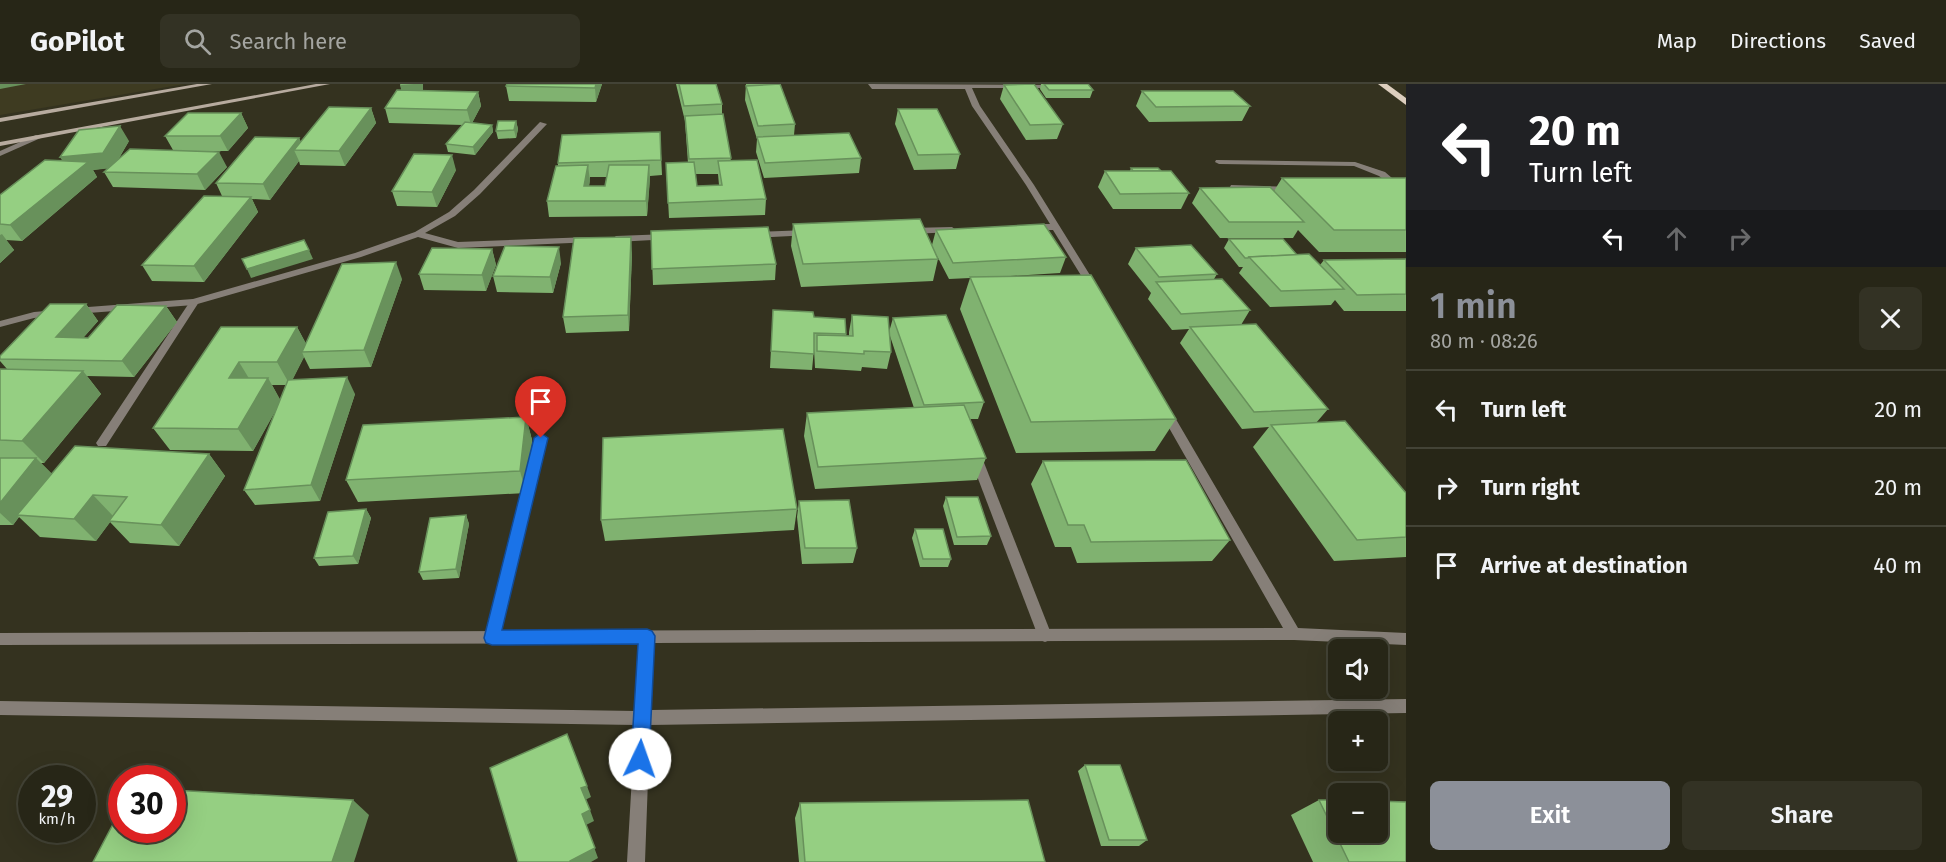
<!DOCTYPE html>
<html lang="en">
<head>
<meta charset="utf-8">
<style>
	:root { --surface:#272617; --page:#333224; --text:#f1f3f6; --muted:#a4a5a1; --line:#434336; --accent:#8c9099 }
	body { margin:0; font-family:"Fira Sans",sans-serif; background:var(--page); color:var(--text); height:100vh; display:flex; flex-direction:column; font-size:22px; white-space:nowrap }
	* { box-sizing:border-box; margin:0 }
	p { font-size:20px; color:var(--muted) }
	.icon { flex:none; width:33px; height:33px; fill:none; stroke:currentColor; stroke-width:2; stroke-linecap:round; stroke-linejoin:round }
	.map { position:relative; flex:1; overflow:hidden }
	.details { display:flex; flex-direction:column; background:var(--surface); width:540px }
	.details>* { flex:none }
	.hud { background:#202124; color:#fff; overflow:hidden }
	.controls { position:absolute; left:1328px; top:555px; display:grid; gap:12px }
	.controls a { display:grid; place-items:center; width:60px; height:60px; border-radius:9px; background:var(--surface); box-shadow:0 6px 24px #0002,0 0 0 2px var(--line); font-size:30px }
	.speed { position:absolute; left:18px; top:681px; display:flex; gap:12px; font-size:30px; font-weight:700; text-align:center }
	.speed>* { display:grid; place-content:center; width:78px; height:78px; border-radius:50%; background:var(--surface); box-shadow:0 6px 24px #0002,0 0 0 2px var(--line); line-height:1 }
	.speed small { font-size:15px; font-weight:400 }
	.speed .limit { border:9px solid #d22; background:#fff; color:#111 }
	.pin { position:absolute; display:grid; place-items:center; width:51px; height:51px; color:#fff; margin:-62px -26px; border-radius:50% 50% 50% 0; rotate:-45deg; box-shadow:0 0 6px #0007 }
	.pin .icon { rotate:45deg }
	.me { position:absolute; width:66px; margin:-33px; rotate:3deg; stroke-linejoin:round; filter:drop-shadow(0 0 4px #0008) }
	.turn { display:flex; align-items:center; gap:21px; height:126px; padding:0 24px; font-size:27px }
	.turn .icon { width:78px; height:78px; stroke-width:2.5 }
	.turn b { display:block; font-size:42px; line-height:51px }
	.lanes { display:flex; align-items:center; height:57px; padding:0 24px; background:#0003; justify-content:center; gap:30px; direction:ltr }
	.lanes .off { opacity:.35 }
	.round { display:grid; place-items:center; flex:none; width:63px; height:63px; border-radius:9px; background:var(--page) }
	.headline { display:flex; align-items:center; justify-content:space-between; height:102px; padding:0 24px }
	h1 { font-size:36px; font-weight:600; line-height:45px; color:var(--accent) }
	.cta { display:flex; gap:12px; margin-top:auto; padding:12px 24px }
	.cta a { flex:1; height:69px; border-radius:9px; background:var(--accent); color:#fff; font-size:24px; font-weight:600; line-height:69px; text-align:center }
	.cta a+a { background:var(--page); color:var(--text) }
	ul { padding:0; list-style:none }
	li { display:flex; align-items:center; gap:18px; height:78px; padding:0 24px; border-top:2px solid var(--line) }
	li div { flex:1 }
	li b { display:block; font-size:22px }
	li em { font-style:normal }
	header { display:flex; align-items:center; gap:36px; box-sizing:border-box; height:84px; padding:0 30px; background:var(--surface); border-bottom:2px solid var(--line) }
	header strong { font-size:28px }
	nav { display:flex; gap:33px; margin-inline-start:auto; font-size:21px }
	.search { width:420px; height:54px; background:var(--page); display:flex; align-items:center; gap:15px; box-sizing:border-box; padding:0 21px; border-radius:9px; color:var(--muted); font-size:22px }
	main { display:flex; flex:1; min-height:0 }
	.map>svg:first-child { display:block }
</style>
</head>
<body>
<header>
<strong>GoPilot</strong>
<div class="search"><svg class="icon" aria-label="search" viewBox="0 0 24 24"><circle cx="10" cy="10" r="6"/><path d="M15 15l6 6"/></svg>Search here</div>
<nav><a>Map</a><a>Directions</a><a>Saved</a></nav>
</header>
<main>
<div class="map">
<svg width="1406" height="778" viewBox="0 0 1406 778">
	<rect width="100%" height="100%" fill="#34321f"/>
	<!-- built -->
	<polygon fill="#3e3b21" points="0,0 185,0 0,31"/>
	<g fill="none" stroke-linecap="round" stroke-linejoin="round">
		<!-- lane -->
		<g fill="#867f78" fill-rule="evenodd">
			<polygon points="1216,76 1355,78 1385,88 1406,106 1406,112 1379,92 1354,82 1219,80 1215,78"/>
			<polygon points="1231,101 1291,103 1295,105 1291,107 1234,105 1230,103"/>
			<polygon points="194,215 199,218 106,362 98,362 96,359 98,356 191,216"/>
			<polygon points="541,349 547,353 499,553 497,557 492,559 487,557 485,553 535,353"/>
			<polygon points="975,367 981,371 1052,552 1050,556 1045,558 1040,556 1038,552 969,371"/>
		</g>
		<!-- street -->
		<g fill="#867f78" fill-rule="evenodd">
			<polygon points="868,0 1058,1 1059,2 1056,4 972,4 980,22 1034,101 1098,204 1096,206 1090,206 1053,146 1030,146 1026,143 1030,140 1050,140 1026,101 972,22 965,5 872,5"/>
			<polygon points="540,38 547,40 480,110 455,132 425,149 458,158 590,153 593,154 593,158 458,164 418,153 361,173 194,221 75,230 70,227 75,224 193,215 355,169 415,148 449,128 474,106"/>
			<polygon points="36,51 43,53 0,72 0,67"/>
			<polygon points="952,143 956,146 955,148 910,150 906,147 910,144"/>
			<polygon points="808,146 811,147 811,151 754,154 750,151 754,148"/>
			<polygon points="668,150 671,151 671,155 616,158 612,155 616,152"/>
			<polygon points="57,226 62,229 60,231 34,234 0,243 0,237 34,228"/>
			<polygon points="1166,324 1170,325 1298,544 1406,549 1406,561 1294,556 654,559 651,626 1406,615 1406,629 650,641 645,778 627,778 635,641 0,631 0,617 636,627 640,559 0,561 0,549 1283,544 1160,328"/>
		</g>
		<!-- secondary -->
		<g fill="#b7ab9f" fill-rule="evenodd">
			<polygon points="197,0 212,0 0,38 0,34"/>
			<polygon points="316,0 330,0 0,62 0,58"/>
		</g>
		<!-- primary -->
		<polygon fill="#dccebe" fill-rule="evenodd" points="1378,0 1387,0 1406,14 1406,21"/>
	</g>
	<!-- wall -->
	<g fill="#80b270" fill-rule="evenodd">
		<polygon points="400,0 423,0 423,7 478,8 481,22 472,39 492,41 493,48 475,71 448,68 446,60 463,41 389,39 385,24 402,6"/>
		<polygon points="602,0 596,18 509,17 506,2"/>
		<path d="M676,0H716L722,20V30L731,77L766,115L765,131L669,134L666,79H688L685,37ZM695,90H718L719,101L697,102Z"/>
		<polygon points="746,0 780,0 795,40 794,51 861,74 859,89 764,94 756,68 757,55 745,16"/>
		<polygon points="1041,0 1088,0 1093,6 1090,14 1046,14 1040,5"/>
		<polygon points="1004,1 1063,40 1057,55 1026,56 1000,15"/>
		<polygon points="1142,7 1250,22 1242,37 1149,38 1136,22"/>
		<polygon points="371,24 376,39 345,82 300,81 299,77 270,116 252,115 258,128 204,198 152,197 142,181 222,112 216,99 299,54 301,58"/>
		<polygon points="898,25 960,70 956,85 914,86 895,40"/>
		<polygon points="241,29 248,44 228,67 198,67 227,83 205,106 113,103 104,88 107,84 93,86 97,93 22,157 6,156 14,166 0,179 0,111 63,77 60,73 129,57 118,76 173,66 165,52"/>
		<polygon points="516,37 518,45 516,54 498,55 496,47"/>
		<path d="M660,48L662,91L650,92L647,132L549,133L547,117L558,82V79ZM590,93H607L605,102H589Z"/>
		<polygon points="1131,84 1161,87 1189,109 1181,125 1113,125 1098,103 1105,87 1130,87"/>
		<polygon points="456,86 437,123 397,122 392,107"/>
		<polygon points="1282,94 1406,94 1406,168 1319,168 1298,146 1293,154 1220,154 1192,119 1200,104 1274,107"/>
		<polygon points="793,140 932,161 936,146 1066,173 1060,189 995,193 1176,335 1155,367 1016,369 960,225 970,194 949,195 937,172 938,175 933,197 801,203 791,162"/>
		<polygon points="651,147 776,180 775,196 653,201"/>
		<polygon points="1229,155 1297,171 1320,181 1324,176 1406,175 1406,227 1344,227 1335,216 1331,221 1270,223 1239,189 1243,183 1239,183 1224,164"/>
		<polygon points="1136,164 1217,190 1214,195 1250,226 1241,241 1328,325 1316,339 1406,453 1406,473 1334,477 1253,363 1269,343 1242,345 1180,259 1189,245 1172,246 1148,215 1151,209 1128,180"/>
		<polygon points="492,165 496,181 486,207 424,206 419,190"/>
		<polygon points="632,169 629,247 566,249 563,233"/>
		<polygon points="561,179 553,209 497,208 493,192"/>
		<path d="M402,195L371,283L310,285L304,273L292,296L355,310L320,417L255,421L244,406L279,320L253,367L170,366L153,344L221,243H297L306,260ZM272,301H287L280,316Z"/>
		<polygon points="86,220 98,237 83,254 88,254 166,222 177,238 134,293 87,292 101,310 44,379 41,379 52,390 209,370 225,392 179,462 130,459 110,438 96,457 40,453 19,433 13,441 0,441 0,285 7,285 0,277 0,272"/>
		<polygon points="773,226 814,233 846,250 846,252 849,252 849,248 852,231 889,248 893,234 984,318 978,335 970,335 986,374 977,396 815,405 804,352 807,329 914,324 890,252 891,268 887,285 862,283 861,287 815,284 814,265 812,286 770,284"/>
		<polygon points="526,333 532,356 526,409 358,418 346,396"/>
		<polygon points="1043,377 1230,456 1212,477 1077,479 1071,463 1055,463 1031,400"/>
		<polygon points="946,413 991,452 987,461 954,461 943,422"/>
		<polygon points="799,417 857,464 853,479 802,480 797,433"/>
		<polygon points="366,425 371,434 358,480 319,482 314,474"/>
		<polygon points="797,425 794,446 605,457 601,436"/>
		<polygon points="466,431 469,440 459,494 423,496 419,488"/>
		<polygon points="915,445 951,475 948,483 920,483 912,454"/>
		<polygon points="1085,681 1147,756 1139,762 1101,762 1078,687"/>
		<polygon points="1319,716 1406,778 1313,778 1291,731"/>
		<polygon points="800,719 1045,778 799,778 795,734"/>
	</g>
	<!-- shaded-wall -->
	<g fill="#68915b">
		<polygon points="0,0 26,0 0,5"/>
		<polygon points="414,0 423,0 423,7 402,9 400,1"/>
		<polygon points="596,0 602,0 596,18 595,4"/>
		<polygon points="478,8 481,22 471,41 467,26"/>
		<polygon points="371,24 376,39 345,82 339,67"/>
		<polygon points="241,29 248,44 228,67 220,52"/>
		<polygon points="516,37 518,45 516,54 514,46"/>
		<polygon points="492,41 493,48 475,71 473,63"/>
		<polygon points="120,42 129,57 113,84 93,86 97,93 22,157 10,141 70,88 60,73"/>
		<polygon points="299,54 304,66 294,66 299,77 270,116 263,100"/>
		<polygon points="219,68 227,83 205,106 197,90"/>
		<polygon points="452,71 456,86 437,123 432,108"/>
		<polygon points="588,81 590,97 586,117 584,102"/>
		<polygon points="649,81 650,96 647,132 646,117"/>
		<polygon points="251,113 258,128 204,198 194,182"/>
		<polygon points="2,150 14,166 0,179 0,151"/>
		<polygon points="631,153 632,169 629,247 628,231"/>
		<polygon points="559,163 561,179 553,209 550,193"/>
		<polygon points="492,165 496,181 486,207 482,191"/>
		<polygon points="309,166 313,175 251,194 247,185"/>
		<polygon points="396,178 402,195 371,283 364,266"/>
		<polygon points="86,220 98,237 69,270 56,253"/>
		<polygon points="166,222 177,238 134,293 122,277"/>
		<polygon points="297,243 309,265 302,268 304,273 290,301 277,278"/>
		<polygon points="239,278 253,301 229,294"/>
		<polygon points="83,287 101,310 44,379 22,357"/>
		<polygon points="347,293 355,310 320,417 311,401"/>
		<polygon points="268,294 281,317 253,367 238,345"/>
		<polygon points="526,333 532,356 526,409 520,387"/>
		<polygon points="209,370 225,392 179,462 161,441"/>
		<polygon points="36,374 52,390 17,431 19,433 13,441 0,429 0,419"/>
		<polygon points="93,411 114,433 96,457 74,435"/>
		<polygon points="366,425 371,434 358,480 353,472"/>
		<polygon points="466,431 469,440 459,494 456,485"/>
		<polygon points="587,702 591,713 585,716 581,704"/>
		<polygon points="353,716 369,731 354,778 332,778"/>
		<polygon points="590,726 594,737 586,741 598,774 591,778 570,778 582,730"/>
	</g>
	<!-- building -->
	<g fill="#95cf82" stroke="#68915b" stroke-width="1.5">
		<polygon points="507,0 596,0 595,4 506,2"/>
		<polygon points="679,0 716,0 722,20 684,22"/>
		<polygon points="780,0 795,40 758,42 746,2"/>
		<polygon points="1034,0 1063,40 1030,41 1004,1"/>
		<polygon points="1044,0 1088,0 1093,6 1049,6"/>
		<polygon points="397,6 478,8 467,26 385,24"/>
		<polygon points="1142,7 1233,7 1250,22 1156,23"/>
		<polygon points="329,23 371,24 339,67 294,66"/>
		<polygon points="898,25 937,25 960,70 918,71"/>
		<polygon points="188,29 241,29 220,52 165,52"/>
		<polygon points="723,30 731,74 689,75 685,32"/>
		<polygon points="498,37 516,37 514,46 496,47"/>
		<polygon points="465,38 492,41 473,63 446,60"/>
		<polygon points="120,42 103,69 60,73 79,46"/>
		<polygon points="660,48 661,76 558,79 562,51"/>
		<polygon points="849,49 861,74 765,79 757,53"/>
		<polygon points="255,53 299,54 263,100 216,99"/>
		<polygon points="130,65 219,68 197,90 104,88"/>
		<polygon points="414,70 452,71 432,108 392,107"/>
		<polygon points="45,76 88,78 10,141 0,140 0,111"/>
		<polygon points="757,76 766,115 668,119 666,79 694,78 697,102 722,101 718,77"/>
		<polygon points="588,81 584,102 605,102 609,81 649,81 646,117 547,117 556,82"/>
		<polygon points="1131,84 1158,84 1161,87 1133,87"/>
		<polygon points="1105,87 1171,87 1189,109 1120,110"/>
		<polygon points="1282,94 1406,94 1406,146 1334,146"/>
		<polygon points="1270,103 1304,138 1229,138 1200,104"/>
		<polygon points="204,112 251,113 194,182 142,181"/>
		<polygon points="920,135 938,175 803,180 793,140"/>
		<polygon points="1044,140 1066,173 953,179 936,146"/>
		<polygon points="768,143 776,180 652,185 651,147"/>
		<polygon points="631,153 628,231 563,233 574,154"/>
		<polygon points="1229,155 1283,155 1297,171 1249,173 1248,174 1245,174"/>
		<polygon points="304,156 309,166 247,185 242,175"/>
		<polygon points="1191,161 1217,190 1159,193 1136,164"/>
		<polygon points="505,162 559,163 550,193 493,192"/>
		<polygon points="432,164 492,165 482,191 419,190"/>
		<polygon points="1309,170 1344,205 1281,207 1249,173"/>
		<polygon points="1406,175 1406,210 1357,211 1324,176"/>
		<polygon points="396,178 364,266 302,268 342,180"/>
		<polygon points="1091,191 1176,335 1031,338 970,193"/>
		<polygon points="1222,195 1250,226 1181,230 1156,198"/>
		<polygon points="50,220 86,220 56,253 88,254 117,221 166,222 122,277 0,275 0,272"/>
		<polygon points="773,226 813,228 814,233 845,235 846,250 814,249 814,270 771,267"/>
		<polygon points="852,231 888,233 891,268 864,267 864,270 817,267 817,251 853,252"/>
		<polygon points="946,231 984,318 924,321 893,234"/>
		<polygon points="1256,240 1328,325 1254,328 1190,243"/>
		<polygon points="221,243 297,243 277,278 239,278 229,294 268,294 238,345 153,344"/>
		<polygon points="0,285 83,287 22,357 0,356"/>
		<polygon points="347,293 311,401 244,406 288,296"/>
		<polygon points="964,321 986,374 818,383 807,329"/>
		<polygon points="526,333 520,387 346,396 363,341"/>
		<polygon points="1345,337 1406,409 1406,453 1357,456 1271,341"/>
		<polygon points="783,345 797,425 601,436 603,354"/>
		<polygon points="75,362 209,370 161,441 109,437 127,413 93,411 74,435 17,431"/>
		<polygon points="0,374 36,374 0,419"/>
		<polygon points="1186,376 1230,456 1091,458 1084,441 1068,441 1043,377"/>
		<polygon points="946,413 978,413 991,452 957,453"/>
		<polygon points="849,416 857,464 805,464 799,417"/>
		<polygon points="366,425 353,472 314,474 328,428"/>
		<polygon points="466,431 456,485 419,488 430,434"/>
		<polygon points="915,445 943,445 951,475 923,475"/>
		<polygon points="567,650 587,702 581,704 590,726 582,730 595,764 570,777 570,778 518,778 490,684"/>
		<polygon points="1085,681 1120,681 1147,756 1109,756"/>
		<polygon points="172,706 353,716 332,778 93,778 122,723 122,746 172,746"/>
		<polygon points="1028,716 1045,778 805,778 800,719"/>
		<polygon points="1319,716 1338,716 1338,748 1377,748 1377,717 1406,718 1406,778 1349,778"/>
	</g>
	<!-- route -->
	<polygon fill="#1a73e8" stroke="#114b97" stroke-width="1.5" points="541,349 548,354 502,546 647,545 652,547 655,552 649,675 647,682 640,684 634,682 631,675 638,560 492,561 486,559 484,554 534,354"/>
</svg>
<div class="controls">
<a><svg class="icon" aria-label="sound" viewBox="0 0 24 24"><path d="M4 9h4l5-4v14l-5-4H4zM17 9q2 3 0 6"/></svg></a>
<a>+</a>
<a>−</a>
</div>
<div class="speed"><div>29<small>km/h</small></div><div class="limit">30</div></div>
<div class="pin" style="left:541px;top:354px;background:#d93025"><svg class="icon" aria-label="arrive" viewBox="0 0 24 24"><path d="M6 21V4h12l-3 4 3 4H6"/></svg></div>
<svg class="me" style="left:640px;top:675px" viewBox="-20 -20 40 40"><circle r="19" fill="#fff"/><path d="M0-13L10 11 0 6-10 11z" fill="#1a73e8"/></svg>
</div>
<section class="details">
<div class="hud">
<div class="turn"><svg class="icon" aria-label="left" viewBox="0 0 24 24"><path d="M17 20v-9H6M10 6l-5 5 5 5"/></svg><div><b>20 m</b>Turn left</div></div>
<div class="lanes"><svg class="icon" aria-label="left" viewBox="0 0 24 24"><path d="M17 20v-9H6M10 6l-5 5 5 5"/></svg><svg class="icon off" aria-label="ahead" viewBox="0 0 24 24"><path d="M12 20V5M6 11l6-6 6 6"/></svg><svg class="icon off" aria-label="right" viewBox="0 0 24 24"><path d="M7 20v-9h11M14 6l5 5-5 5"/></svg></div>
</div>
<div class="headline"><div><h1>1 min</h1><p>80 m · 08:26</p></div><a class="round"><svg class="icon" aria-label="close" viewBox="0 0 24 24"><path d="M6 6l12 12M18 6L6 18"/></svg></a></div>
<ul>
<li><svg class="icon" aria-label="left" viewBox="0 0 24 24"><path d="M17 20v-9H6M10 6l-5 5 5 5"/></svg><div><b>Turn left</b></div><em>20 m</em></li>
<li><svg class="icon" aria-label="right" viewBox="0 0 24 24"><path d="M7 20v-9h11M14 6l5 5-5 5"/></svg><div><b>Turn right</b></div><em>20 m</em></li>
<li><svg class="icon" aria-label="arrive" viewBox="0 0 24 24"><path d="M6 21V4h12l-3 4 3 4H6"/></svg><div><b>Arrive at destination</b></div><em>40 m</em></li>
</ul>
<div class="cta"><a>Exit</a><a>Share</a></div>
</section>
</main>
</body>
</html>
